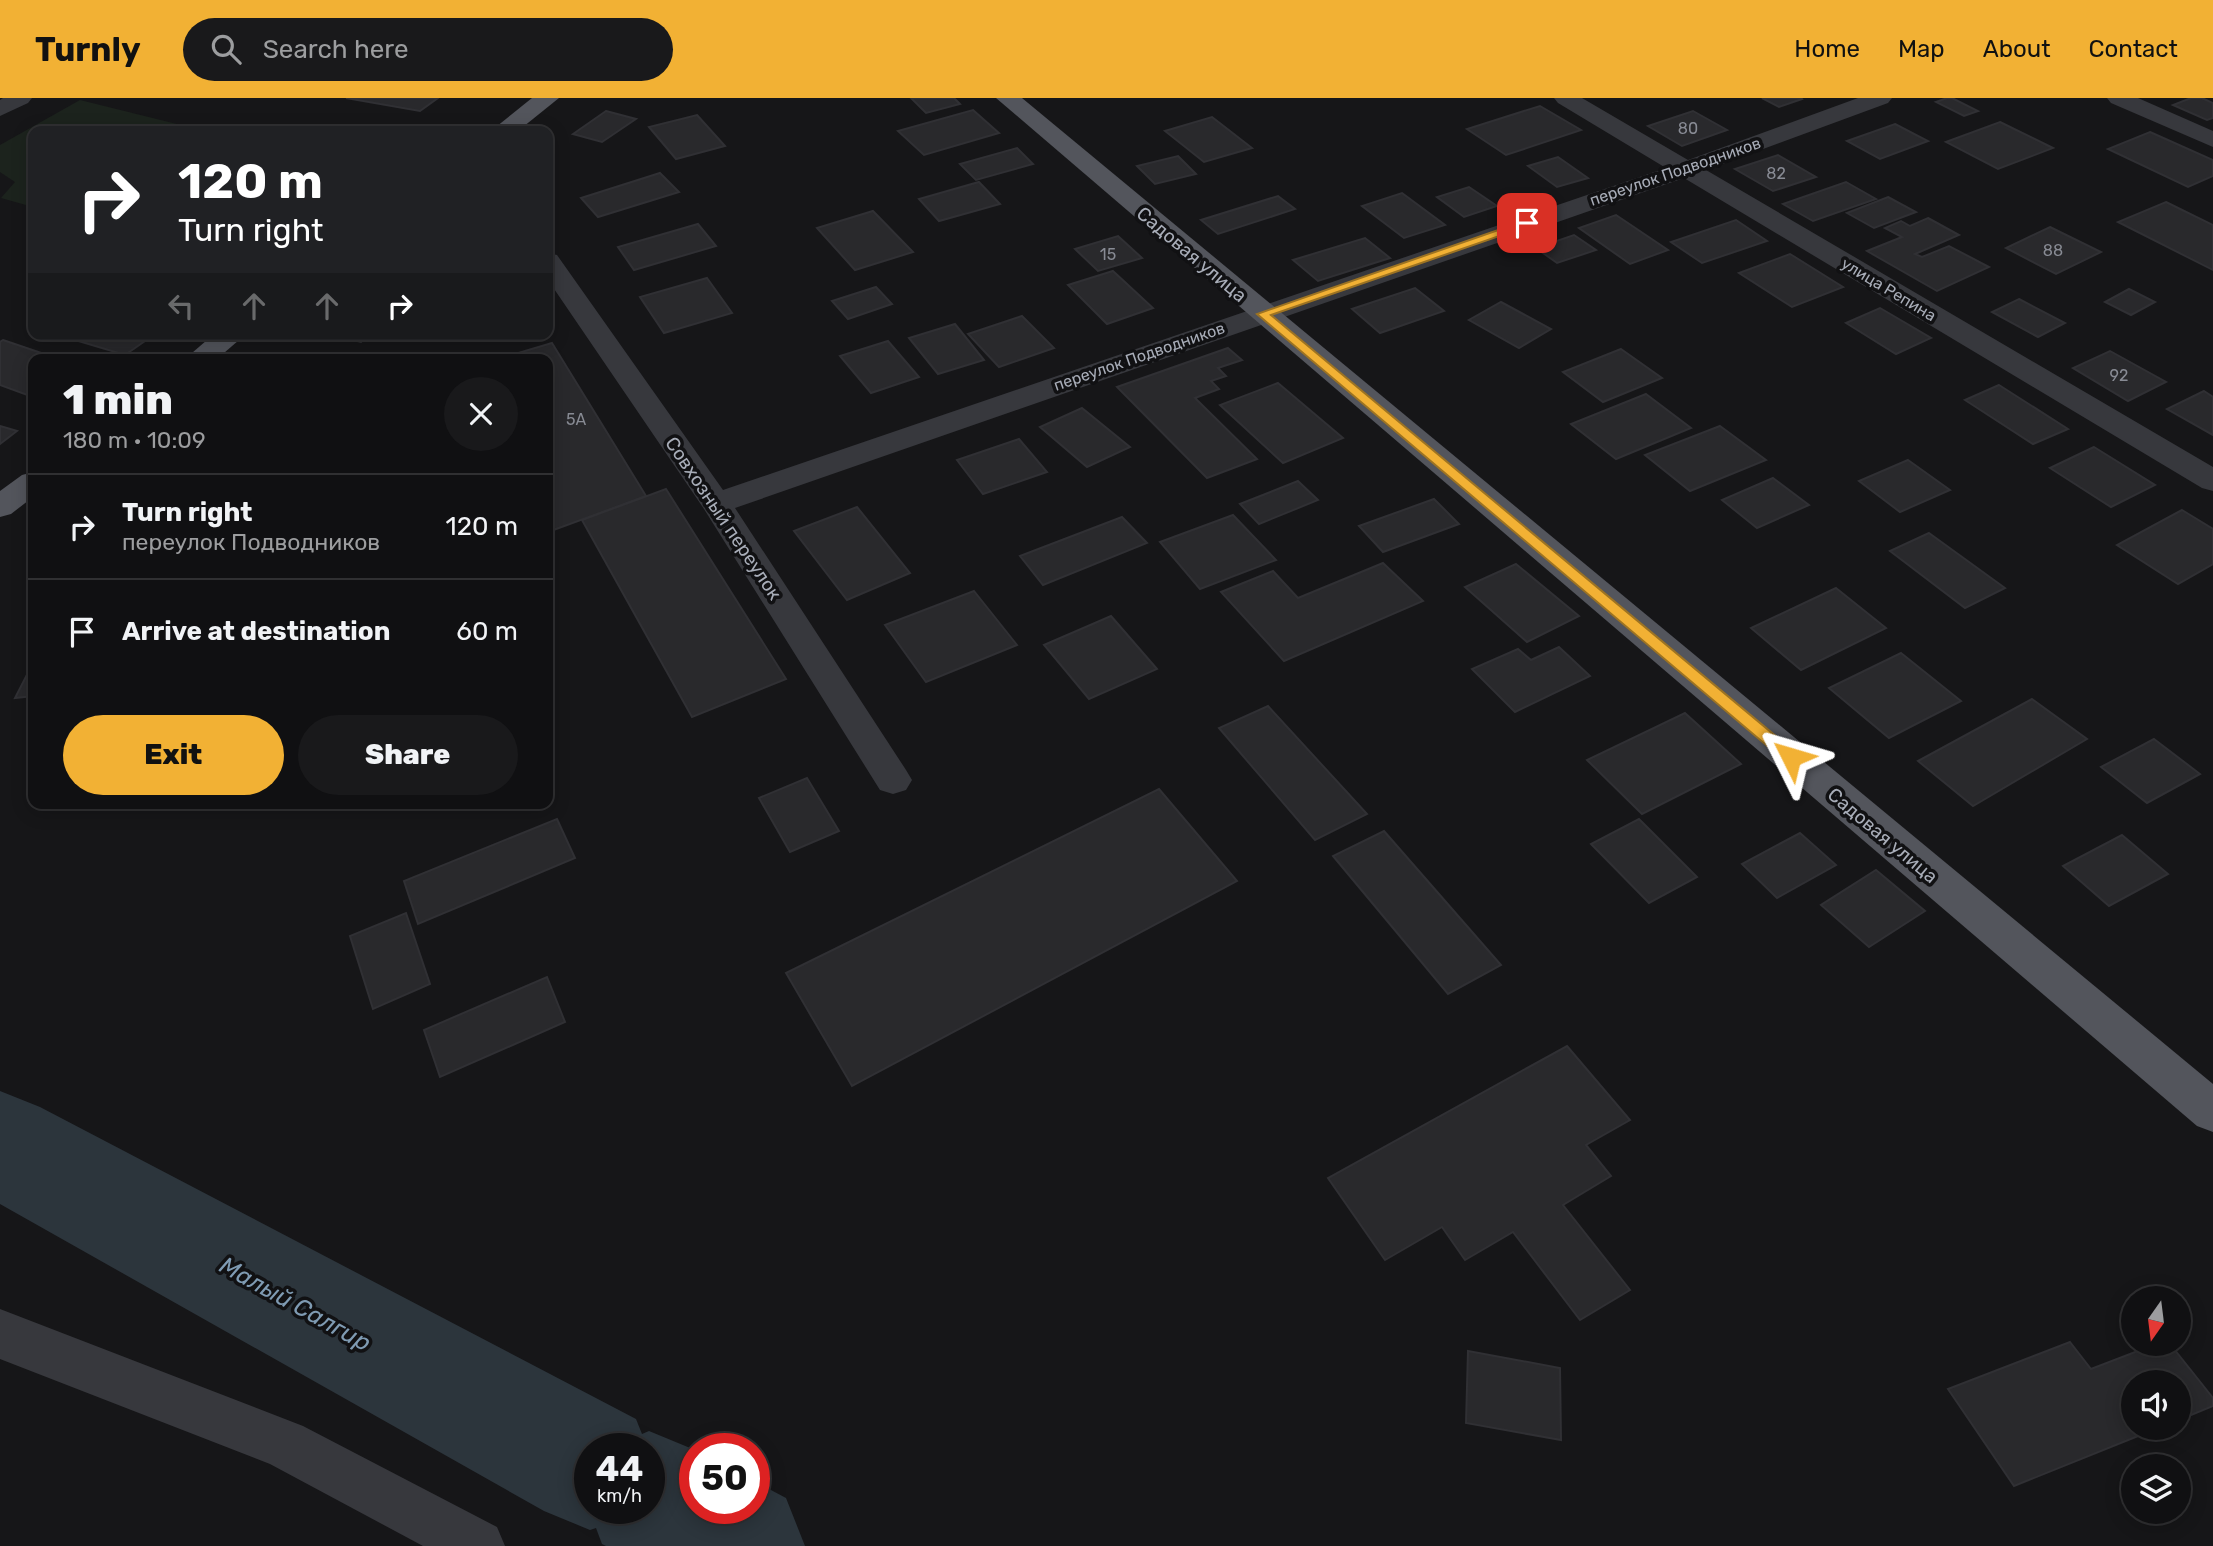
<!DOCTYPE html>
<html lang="en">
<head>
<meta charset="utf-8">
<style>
	:root { --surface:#101012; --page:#19191b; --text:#f1f3f6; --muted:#9c9d9f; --line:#303032; --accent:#f2b134 }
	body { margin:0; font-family:Rubik,sans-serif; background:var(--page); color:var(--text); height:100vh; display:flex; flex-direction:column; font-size:26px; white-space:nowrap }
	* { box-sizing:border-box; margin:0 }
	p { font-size:23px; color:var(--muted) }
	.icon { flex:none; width:38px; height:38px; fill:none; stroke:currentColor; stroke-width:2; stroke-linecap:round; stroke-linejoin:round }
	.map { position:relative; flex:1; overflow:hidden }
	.side { position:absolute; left:28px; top:256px; width:525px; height:455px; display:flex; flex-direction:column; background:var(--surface); border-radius:14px; box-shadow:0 4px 18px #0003,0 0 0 2px var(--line) }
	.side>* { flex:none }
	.hud { position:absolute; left:28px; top:28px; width:525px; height:214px; border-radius:14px; box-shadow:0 4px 18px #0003,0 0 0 2px var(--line); background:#202124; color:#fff; overflow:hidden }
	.needle { width:46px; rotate:194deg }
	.fabs { position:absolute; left:2121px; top:1188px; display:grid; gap:14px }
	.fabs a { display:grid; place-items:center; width:70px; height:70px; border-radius:50%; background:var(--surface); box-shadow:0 4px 18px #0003,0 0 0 2px var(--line); font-size:35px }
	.speed { position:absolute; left:574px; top:1335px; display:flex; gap:14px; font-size:35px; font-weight:700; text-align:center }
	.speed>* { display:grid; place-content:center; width:91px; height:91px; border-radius:50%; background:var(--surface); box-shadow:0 4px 18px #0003,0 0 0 2px var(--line); line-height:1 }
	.speed small { font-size:18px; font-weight:400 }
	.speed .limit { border:10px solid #d22; background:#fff; color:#111 }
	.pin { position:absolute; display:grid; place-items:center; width:60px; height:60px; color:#fff; margin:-30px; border-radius:14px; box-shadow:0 4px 10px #0006 }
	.me { position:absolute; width:77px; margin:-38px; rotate:310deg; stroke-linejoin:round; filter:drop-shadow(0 0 5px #0008) }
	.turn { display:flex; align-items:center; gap:24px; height:147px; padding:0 35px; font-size:32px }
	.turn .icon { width:91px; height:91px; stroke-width:2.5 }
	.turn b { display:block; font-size:49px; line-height:60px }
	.lanes { display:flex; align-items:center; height:66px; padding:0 35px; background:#0003; justify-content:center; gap:35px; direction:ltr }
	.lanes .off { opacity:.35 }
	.round { display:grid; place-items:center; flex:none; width:74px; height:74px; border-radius:37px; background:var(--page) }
	.headline { display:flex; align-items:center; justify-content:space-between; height:119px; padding:0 35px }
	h1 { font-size:42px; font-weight:800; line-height:52px }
	.primary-button { display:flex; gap:14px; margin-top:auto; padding:14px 35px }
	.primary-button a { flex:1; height:80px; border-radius:42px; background:var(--accent); color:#111; font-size:28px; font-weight:800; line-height:80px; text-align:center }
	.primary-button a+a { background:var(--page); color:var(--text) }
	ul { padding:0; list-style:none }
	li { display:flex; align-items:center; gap:21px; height:105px; padding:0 35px; border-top:2px solid var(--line) }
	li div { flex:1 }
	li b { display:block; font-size:26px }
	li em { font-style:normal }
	header { display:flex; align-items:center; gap:42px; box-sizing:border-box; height:98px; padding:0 35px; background:var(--accent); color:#111 }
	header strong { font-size:33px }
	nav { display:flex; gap:38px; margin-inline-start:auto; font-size:24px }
	.search { width:490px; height:63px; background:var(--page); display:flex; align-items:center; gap:18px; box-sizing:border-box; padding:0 24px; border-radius:38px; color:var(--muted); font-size:26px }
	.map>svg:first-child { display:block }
</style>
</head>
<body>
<header>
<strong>Turnly</strong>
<div class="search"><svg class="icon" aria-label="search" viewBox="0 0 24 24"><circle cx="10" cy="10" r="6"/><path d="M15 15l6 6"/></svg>Search here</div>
<nav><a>Home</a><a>Map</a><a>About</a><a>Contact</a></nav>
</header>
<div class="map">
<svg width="2213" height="1448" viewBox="0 0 2213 1448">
	<rect width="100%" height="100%" fill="#161618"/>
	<!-- green -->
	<polygon fill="#1c231d" points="80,2 205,33 33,33 33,109 1,100 15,84 0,74 0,47"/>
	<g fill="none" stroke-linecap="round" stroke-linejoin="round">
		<!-- river -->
		<path fill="#2c353c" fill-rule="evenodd" d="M0,993L40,1009L636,1321L642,1336L649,1333L695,1352V1410H754V1383L786,1400L805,1448H606L602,1446L596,1430L590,1432L544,1413L0,1106ZM590,1351H649V1410H590Z"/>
	</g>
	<!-- building -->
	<g fill="#29292c" stroke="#303034" stroke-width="2">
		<polygon points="346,0 438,0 420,13"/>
		<polygon points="911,0 954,0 960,6 926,15"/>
		<polygon points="1762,0 1801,0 1802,1 1779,9"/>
		<polygon points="1947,0 1952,0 1978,13 1964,18 1936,4"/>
		<polygon points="2191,0 2202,0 2213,5 2213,20 2207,22 2173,7"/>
		<polygon points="1540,8 1581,32 1506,57 1467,31"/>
		<polygon points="973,12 999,35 924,57 898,33"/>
		<polygon points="606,13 636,21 602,44 573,36"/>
		<polygon points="1693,13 1727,32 1682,48 1648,28"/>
		<polygon points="697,17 725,48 676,61 649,29"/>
		<polygon points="1212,19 1252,50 1204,64 1165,33"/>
		<polygon points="2000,24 2053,50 1998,71 1946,44"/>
		<polygon points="1895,26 1928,43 1880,61 1847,43"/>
		<polygon points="2150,34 2213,62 2213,78 2188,89 2108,51"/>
		<polygon points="1017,50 1033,66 976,82 960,66"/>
		<polygon points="1778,57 1816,79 1773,93 1735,71"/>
		<polygon points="1178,58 1196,76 1155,86 1137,68"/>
		<polygon points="1558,59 1588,80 1557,89 1528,68"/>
		<polygon points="660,75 679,94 598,119 581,100"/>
		<polygon points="979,84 1000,106 939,123 919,101"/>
		<polygon points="1846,84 1876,101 1813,123 1783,106"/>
		<polygon points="1469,89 1497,108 1464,119 1437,99"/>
		<polygon points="1402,95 1445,127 1404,140 1362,108"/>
		<polygon points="1278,98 1295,111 1218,136 1201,122"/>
		<polygon points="1888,99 1916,114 1874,130 1847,115"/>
		<polygon points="2166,104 2213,127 2213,172 2118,124"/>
		<polygon points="873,113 913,154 855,172 817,130"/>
		<polygon points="1616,117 1668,152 1630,166 1579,130"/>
		<polygon points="1928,120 1959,137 1915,156 1922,159 1949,148 1989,169 1937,193 1867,153 1902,139 1885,130 1901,123 1910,128"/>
		<polygon points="1736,122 1767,143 1702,165 1671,144"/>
		<polygon points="698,126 716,148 634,172 618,149"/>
		<polygon points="2050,129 2101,154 2056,176 2006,150"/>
		<polygon points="1574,137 1596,152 1557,165 1536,150"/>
		<polygon points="1118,138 1142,160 1098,173 1075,151"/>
		<polygon points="1365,140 1390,160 1318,183 1293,162"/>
		<polygon points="1790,156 1843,189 1792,209 1739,175"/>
		<polygon points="1113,173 1153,210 1107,226 1068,187"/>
		<polygon points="707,180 732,215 664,235 640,199"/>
		<polygon points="876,189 892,206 848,221 832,203"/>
		<polygon points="1415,190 1444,213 1380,235 1352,211"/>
		<polygon points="2129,191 2155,204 2131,217 2105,204"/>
		<polygon points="2019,201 2065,225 2038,239 1992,214"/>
		<polygon points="1501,204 1551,231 1519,250 1469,222"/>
		<polygon points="1880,210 1931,240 1896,256 1846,225"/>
		<polygon points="1022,218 1054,250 999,269 968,236"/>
		<polygon points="955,226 984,262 938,276 909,240"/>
		<polygon points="55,236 155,236 125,257"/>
		<polygon points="328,236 370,236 361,244"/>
		<polygon points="3,242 59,261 33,261 33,299 0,287 0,244"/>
		<polygon points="888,243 919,279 871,295 840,258"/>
		<polygon points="552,245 646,398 548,434 548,261 498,261"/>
		<polygon points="1228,250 1242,262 1218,270 1226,278 1211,283 1219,291 1195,300 1257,361 1207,380 1117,289"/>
		<polygon points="1621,251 1662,280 1603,304 1563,274"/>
		<polygon points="2110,253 2166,284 2128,303 2073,270"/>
		<polygon points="1278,285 1343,340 1283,365 1220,307"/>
		<polygon points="1999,287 2068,331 2033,346 1965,302"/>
		<polygon points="2204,293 2213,299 2213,337 2167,311"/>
		<polygon points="1646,296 1691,330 1616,361 1571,326"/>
		<polygon points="1082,310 1130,349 1087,369 1040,329"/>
		<polygon points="0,328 17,333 0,346"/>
		<polygon points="1720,328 1766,362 1690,393 1645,357"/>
		<polygon points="1019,341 1047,374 983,396 957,362"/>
		<polygon points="2094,349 2155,387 2111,409 2050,370"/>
		<polygon points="1908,362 1950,392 1900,414 1859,383"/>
		<polygon points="1773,380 1809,407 1757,430 1722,402"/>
		<polygon points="1298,383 1318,402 1259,426 1240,406"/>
		<polygon points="666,391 786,581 692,619 582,422"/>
		<polygon points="1434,401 1459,426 1383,454 1359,428"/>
		<polygon points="857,409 910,475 847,502 794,433"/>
		<polygon points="2182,412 2213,431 2213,466 2178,486 2117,447"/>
		<polygon points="1233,417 1276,462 1200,491 1160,444"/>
		<polygon points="1122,419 1147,445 1043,487 1020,458"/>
		<polygon points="1929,435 2005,490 1965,510 1890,453"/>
		<polygon points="1383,465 1423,503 1284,563 1221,494 1273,473 1298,500"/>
		<polygon points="1516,466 1579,518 1527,544 1465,489"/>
		<polygon points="1836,490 1886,530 1801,572 1751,530"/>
		<polygon points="974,493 1017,547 926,584 885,527"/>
		<polygon points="1111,518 1157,571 1089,601 1044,547"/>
		<polygon points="1559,549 1590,578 1515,614 1472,571 1518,551 1531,562"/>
		<polygon points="1901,555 1961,603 1889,640 1829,590"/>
		<polygon points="33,565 33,598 15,600"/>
		<polygon points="2032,601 2087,641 1973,708 1918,663"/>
		<polygon points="1268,608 1367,716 1315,742 1219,630"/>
		<polygon points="1685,615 1741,666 1642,716 1587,662"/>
		<polygon points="2154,641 2200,676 2147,705 2101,669"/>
		<polygon points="807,680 839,733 790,754 759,700"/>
		<polygon points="1159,691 1237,783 852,988 786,875"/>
		<polygon points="557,721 575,760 418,826 404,783"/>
		<polygon points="1639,721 1697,779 1649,805 1591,746"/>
		<polygon points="1384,733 1501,867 1448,896 1333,758"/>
		<polygon points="1800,735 1836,767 1777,800 1742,766"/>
		<polygon points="2122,737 2168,776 2109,808 2063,768"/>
		<polygon points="1876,772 1925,813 1869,849 1821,807"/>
		<polygon points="406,815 430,886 373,911 350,838"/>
		<polygon points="547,879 565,924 440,979 424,932"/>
		<polygon points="1567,948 1630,1022 1586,1047 1611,1078 1563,1107 1630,1192 1580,1222 1513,1134 1465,1162 1442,1129 1385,1162 1328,1080"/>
		<polygon points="2070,1244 2091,1271 2156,1246 2170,1246 2213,1300 2213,1308 2179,1322 2179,1284 2133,1284 2133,1330 2158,1330 2014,1388 1948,1291"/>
		<polygon points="1468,1253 1560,1270 1561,1342 1466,1325"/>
	</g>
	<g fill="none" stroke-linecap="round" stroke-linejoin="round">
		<!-- minor -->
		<g fill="#37383d" fill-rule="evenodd">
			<polygon points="3,0 32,0 28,5 0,18 0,2"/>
			<polygon points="1554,0 1582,0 1688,62 1858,0 1892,0 1888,5 1706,72 2213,369 2213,393 2202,390 1684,80 735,410 906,672 912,682 906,692 893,696 880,692 704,411 548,182 548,155 557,157 723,392 1666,70 1558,5"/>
			<polygon points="2107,0 2138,0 2213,33 2213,49 2111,5"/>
			<polygon points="0,1211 303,1328 497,1429 505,1448 423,1448 270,1366 0,1261"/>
		</g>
		<!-- major -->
		<g fill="#53555c" fill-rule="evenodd">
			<polygon points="532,0 559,0 518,33 491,33"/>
			<polygon points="996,0 1022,0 2213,986 2213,1034 2197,1028"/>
			<polygon points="214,236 246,236 217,261 185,261"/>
			<polygon points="33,374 33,399 11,416 0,419 0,393 22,377"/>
		</g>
	</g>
	<!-- route -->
	<polygon fill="#f2b134" stroke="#9d7322" stroke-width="2" points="1527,122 1533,125 1531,127 1271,217 1796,655 1798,659 1796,663 1785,663 1257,216"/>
	<g text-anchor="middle" stroke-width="7" stroke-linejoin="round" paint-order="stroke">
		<!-- number labels -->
		<g font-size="16" fill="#888b94">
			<text x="1688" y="36">80</text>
			<text x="1776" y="81">82</text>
			<text x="2053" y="158">88</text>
			<text x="1108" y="162">15</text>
			<text x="2119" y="283">92</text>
			<text x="576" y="327">5А</text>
		</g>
		<!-- far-street labels -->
		<g font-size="16" fill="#a8adb8" stroke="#111113">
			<text transform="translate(1675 73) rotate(-19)" y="6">переулок Подводников</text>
			<text transform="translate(1889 191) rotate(31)" y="6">улица Репина</text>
			<text transform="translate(1139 258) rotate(-19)" y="6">переулок Подводников</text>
		</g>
		<!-- street labels -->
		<g font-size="19" fill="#a8adb8" stroke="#111113">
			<text transform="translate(1192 156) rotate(40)" y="7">Садовая улица</text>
			<text transform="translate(724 420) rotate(56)" y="7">Совхозный переулок</text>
			<text transform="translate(1883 737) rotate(40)" y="7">Садовая улица</text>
		</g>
		<!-- near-water labels -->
		<g font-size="24" font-style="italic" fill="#7f9bb3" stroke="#111113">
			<text transform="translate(295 1206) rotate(29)" y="8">Малый Салгир</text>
		</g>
	</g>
</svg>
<div class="fabs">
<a><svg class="needle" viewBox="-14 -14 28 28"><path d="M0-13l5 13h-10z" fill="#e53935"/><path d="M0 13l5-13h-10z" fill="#9c9d9f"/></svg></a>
<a><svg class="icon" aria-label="sound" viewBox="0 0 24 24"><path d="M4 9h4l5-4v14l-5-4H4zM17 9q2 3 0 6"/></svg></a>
<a><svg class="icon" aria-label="layers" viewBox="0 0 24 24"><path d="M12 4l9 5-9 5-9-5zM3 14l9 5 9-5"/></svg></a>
</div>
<div class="speed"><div>44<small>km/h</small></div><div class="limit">50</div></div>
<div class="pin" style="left:1527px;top:125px;background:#d93025"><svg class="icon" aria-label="arrive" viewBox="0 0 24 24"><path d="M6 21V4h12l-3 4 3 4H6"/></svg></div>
<svg class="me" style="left:1791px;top:659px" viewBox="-20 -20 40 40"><path d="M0-17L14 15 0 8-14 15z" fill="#f2b134" stroke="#fff" stroke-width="4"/></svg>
<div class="hud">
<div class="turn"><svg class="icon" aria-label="right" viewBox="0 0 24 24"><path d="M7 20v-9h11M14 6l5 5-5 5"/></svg><div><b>120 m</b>Turn right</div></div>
<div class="lanes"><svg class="icon off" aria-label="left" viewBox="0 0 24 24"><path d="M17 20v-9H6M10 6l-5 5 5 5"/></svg><svg class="icon off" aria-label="ahead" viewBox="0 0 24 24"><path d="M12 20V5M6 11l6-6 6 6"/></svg><svg class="icon off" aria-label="ahead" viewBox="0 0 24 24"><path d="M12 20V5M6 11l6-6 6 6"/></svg><svg class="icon" aria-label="right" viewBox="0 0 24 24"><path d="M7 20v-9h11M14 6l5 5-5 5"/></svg></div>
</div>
<section class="side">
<div class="headline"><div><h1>1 min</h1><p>180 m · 10:09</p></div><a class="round"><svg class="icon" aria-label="close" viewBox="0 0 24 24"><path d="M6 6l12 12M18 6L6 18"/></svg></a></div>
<ul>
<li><svg class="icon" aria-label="right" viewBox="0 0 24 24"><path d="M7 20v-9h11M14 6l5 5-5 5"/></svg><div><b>Turn right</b><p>переулок Подводников</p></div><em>120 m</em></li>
<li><svg class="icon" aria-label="arrive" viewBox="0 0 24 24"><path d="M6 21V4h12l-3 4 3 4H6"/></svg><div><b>Arrive at destination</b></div><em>60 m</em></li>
</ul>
<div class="primary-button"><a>Exit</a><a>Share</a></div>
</section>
</div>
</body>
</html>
